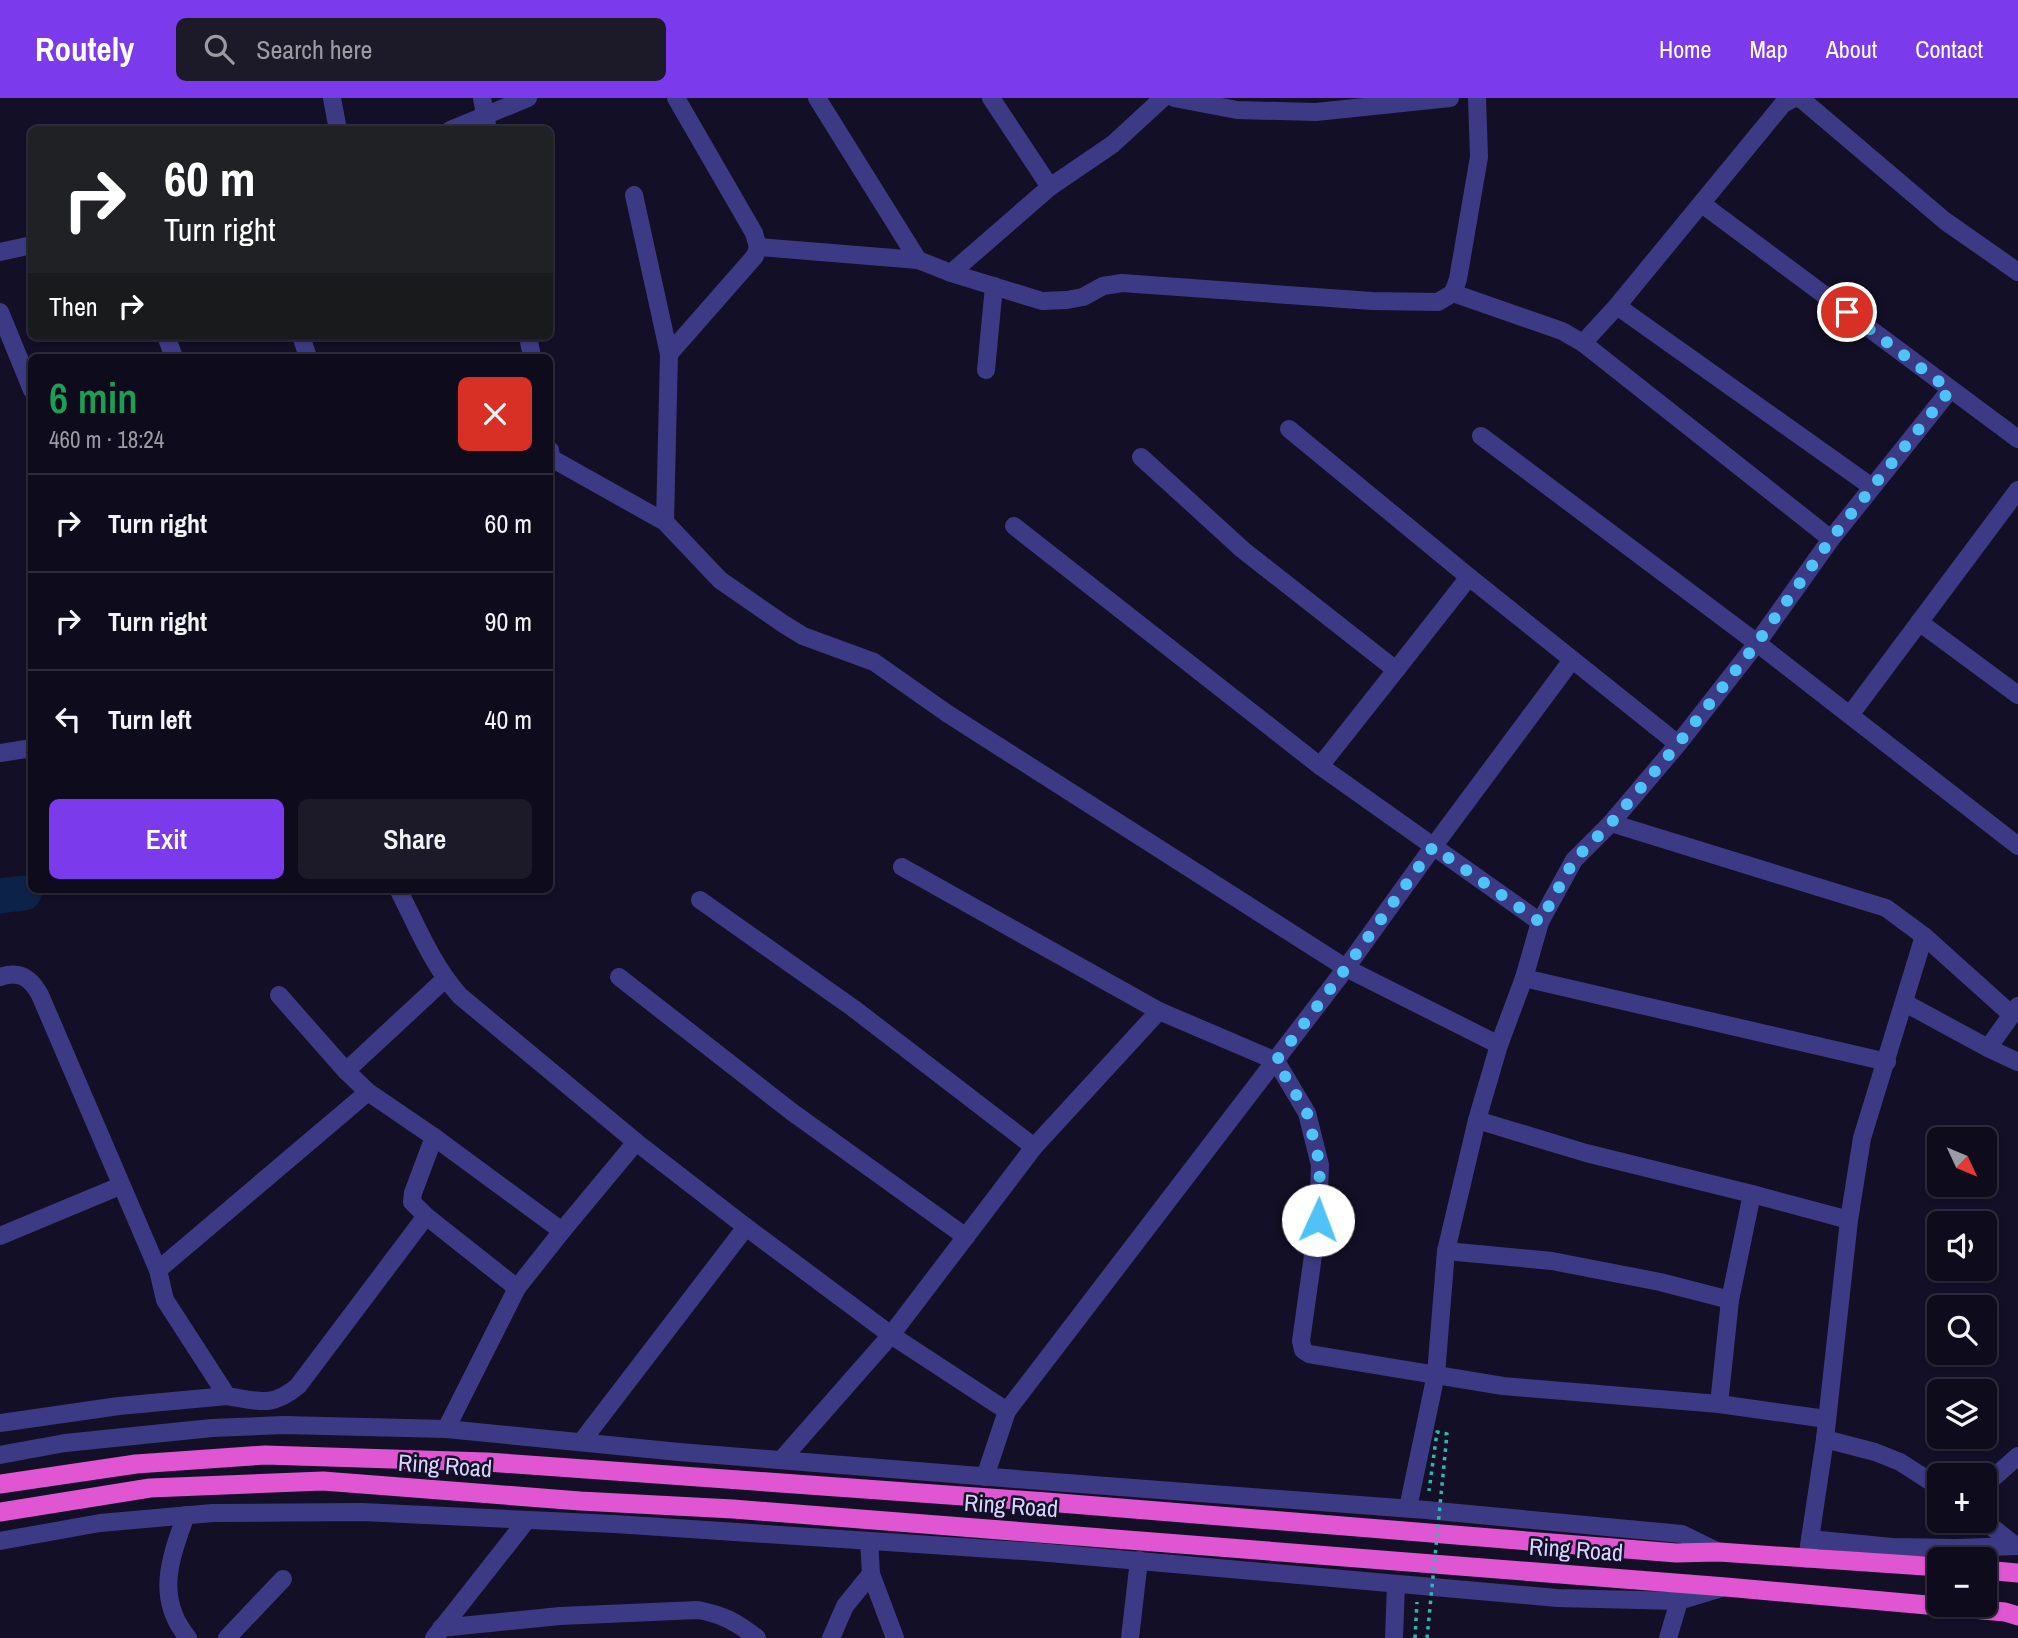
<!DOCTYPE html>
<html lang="en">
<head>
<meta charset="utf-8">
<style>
	:root { --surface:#0e0b1c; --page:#1c1929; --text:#f1f3f6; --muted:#9b9ba3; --line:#2e2b3b; --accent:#7c3aed }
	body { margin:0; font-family:"Archivo Narrow",sans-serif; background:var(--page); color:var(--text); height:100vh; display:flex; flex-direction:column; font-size:26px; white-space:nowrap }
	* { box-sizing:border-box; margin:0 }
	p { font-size:23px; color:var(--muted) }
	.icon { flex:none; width:38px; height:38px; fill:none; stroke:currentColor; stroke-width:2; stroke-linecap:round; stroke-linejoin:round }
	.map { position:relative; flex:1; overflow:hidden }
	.sheet { position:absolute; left:28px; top:256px; width:525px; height:539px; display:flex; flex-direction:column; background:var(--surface); border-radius:10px; box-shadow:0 2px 5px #0004,0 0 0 2px var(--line) }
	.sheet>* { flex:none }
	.hud { position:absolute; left:28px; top:28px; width:525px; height:214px; border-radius:10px; box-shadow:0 2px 5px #0004,0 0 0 2px var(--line); background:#202124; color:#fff; overflow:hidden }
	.needle { width:46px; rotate:134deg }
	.fabs { position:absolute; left:1927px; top:1029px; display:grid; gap:14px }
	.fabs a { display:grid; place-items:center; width:70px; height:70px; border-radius:10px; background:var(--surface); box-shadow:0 2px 5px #0004,0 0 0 2px var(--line); font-size:35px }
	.pin { position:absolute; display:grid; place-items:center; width:60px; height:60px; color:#fff; margin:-30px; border:4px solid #fff; border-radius:50%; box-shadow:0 2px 7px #0007 }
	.me { position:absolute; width:77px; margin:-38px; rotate:2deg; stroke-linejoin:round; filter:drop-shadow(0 0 5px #0008) }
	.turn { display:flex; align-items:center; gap:24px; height:147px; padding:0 21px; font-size:32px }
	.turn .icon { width:91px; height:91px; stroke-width:2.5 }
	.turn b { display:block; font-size:49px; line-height:60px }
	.then { display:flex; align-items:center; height:66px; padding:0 21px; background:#0003; gap:14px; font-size:26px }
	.round { display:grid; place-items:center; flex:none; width:74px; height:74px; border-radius:10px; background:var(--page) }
	.head { display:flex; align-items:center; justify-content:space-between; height:119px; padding:0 21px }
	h1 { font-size:42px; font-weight:600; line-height:52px; color:#1e9e55 }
	.button { display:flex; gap:14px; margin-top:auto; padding:14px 21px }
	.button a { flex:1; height:80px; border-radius:10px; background:var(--accent); color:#fff; font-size:28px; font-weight:600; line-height:80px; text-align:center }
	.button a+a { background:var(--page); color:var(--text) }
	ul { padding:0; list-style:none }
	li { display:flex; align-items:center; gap:21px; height:98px; padding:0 21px; border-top:2px solid var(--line) }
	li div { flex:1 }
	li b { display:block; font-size:26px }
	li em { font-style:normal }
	header { display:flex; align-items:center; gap:42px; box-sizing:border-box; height:98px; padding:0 35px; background:var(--accent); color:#fff }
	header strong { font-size:33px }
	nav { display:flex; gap:38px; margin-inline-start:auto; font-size:24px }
	.search { width:490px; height:63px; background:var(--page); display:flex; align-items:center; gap:18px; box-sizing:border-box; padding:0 24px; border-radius:10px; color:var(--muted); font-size:26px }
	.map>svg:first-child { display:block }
</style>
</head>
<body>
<header>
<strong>Routely</strong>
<div class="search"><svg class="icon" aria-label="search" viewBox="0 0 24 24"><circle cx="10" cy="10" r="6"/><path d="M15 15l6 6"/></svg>Search here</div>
<nav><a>Home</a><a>Map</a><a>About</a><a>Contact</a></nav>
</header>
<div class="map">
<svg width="2018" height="1540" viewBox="0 0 2018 1540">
	<rect width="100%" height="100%" fill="#130f26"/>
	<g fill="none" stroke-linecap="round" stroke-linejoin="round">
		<!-- river -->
		<polyline stroke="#0c2248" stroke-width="35" points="0,798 24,795"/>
		<!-- path -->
		<polyline stroke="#2fb8b0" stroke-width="3.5" stroke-dasharray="3.5 5" stroke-linecap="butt" points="1415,1540 1417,1504"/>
		<!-- minor -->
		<g stroke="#3d3a85" stroke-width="18">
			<polyline points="332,0 338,32"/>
			<polyline points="482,0 488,32"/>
			<polyline points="817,0 918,162"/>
			<polyline points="991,0 1050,89"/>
			<polyline points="1174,0 1237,12 1316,14 1450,0"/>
			<polyline points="1800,0 1945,123 2018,174"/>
			<polyline points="450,32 528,0"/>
			<polyline points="634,97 669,256"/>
			<polyline points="1702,106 2018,341"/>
			<polyline points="758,149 918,162 951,175 1042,203 1067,202 1083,199 1103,188 1122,185 1372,203 1438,204 1453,195 1562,233 1583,245 1617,208 1783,6 1794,0 1801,1"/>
			<polyline points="0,154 32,147"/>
			<polyline points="951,175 1050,89 1113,46 1163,0"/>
			<polyline points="1453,195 1458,181 1479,59 1477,0"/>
			<polyline points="1617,208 1872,389"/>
			<polyline points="0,214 32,292"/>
			<polyline points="166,238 174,259"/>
			<polyline points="301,238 308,259"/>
			<polyline points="528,238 532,259"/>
			<polyline points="1583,245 1831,441"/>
			<polyline points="986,272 994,188"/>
			<polyline points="1289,331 1469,479 1678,646"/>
			<polyline points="1481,338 1757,545 2018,748"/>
			<polyline points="550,352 551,360 665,424 720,482 782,525 803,538 874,564 948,616 1346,870 1499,947"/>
			<polyline points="1141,359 1243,452 1396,572 1469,479"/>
			<polyline points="665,424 669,256 755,158 758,149 754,135 676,0"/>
			<polyline points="1014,428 1320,668 1540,824"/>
			<polyline points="1919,524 2018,597"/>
			<polyline points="1850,617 2018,392"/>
			<polyline points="0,655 32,650"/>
			<polyline points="1320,668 1396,572"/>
			<polyline points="1611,725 1886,810 1924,838 2012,917"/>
			<path d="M398,791C417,828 432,867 460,898L636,1044L746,1129L891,1237L1007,1313L1346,870L1433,749L1572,562"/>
			<polyline points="700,802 853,910 1034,1049"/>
			<path d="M0,879C19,872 31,880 40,897L158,1172L165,1202L227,1298C258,1303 272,1310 298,1288L426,1118L412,1104L413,1095L434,1039"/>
			<polyline points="619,879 792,1014 966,1139"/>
			<polyline points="1524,880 1887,964"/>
			<polyline points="279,897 346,973 368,994"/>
			<polyline points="1905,905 1988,950 2018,964"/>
			<polyline points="1159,913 1276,963 1307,1015 1320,1067 1318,1122 1301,1243 1303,1252 1309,1256 1503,1288 1719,1306 1826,1321"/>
			<polyline points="1988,950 2018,908"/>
			<polyline points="346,973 445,881"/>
			<polyline points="1477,1022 1586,1055 1752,1096 1849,1122"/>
			<polyline points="426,1118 517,1190"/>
			<polyline points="0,1138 120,1088"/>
			<polyline points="1446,1153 1552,1163 1660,1184 1730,1202"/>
			<polyline points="158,1172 368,994 434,1039 562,1133 636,1044"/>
			<polyline points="1719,1306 1730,1202 1752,1096"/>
			<polyline points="0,1325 119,1308 227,1298"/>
			<polyline points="446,1331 517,1190 562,1133"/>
			<polyline points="1825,1341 1875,1354 1900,1364 1939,1389"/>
			<polyline points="582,1343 746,1129"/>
			<polyline points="782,1361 891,1237 1034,1049 1159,913 902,769"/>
			<polyline points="985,1379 1007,1313"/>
			<polyline points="1984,1388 2018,1358"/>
			<polyline points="1408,1410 1436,1276 1446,1153 1477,1022 1499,947 1524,880 1540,824 1574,762 1611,725 1678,646 1757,545 1831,441 1950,292"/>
			<path d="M186,1417C170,1461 155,1500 188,1540"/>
			<polyline points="1984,1423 2016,1448"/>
			<polyline points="1810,1441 1892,1449 1955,1450 2018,1448"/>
			<polyline points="869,1443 871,1476 895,1540"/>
			<polyline points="1807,1461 1825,1341 1849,1122 1862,1040 1924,838"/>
			<path d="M441,1530L560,1518L698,1512C724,1517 736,1524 757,1540"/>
			<polyline points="227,1540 283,1481"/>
			<polyline points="434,1540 527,1422"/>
			<polyline points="831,1540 845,1508 871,1476"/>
			<polyline points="1130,1540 1139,1462"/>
			<polyline points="1394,1540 1396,1486"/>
			<polyline points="1668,1540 1679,1503"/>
		</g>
		<!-- tertiary -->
		<g stroke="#3d3a85" stroke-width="18">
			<polyline points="0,1357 65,1345 212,1330 284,1327 446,1331 679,1354 1054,1384 1426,1412 1682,1436 1719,1454"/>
			<polyline points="0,1443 100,1425 213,1415 362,1414 615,1426 1038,1454 1557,1500 1679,1503 1722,1490"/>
		</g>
		<!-- trunk -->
		<g stroke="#e055d1" stroke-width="19">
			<polyline points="0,1386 136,1366 265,1357 487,1364 1047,1404 1676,1455 1719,1454 1939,1469"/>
			<polyline points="0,1414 150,1390 323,1383 580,1403 733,1411 1726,1489 2005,1514 2018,1518"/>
			<polyline points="1984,1472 2018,1475"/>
		</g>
		<!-- path-bridge -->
		<polyline stroke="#2fb8b0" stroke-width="3.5" stroke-dasharray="3.5 5" stroke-linecap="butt" points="1427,1540 1447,1336 1437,1334 1429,1393"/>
	</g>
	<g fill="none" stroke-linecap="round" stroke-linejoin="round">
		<!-- route -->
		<polyline stroke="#4fc3f7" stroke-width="12" stroke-dasharray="0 21.6" points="1318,1122 1320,1067 1307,1015 1276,963 1346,870 1433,749 1540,824 1574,762 1611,725 1678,646 1757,545 1831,441 1950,292 1847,214"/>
	</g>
	<g text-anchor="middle" stroke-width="5" stroke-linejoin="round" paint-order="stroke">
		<!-- street labels -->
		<g font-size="24" fill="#d9d4ff" stroke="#130f26">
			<text transform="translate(445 1368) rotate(4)" y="8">Ring Road</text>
			<text transform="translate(1011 1408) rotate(4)" y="8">Ring Road</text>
			<text transform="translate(1576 1452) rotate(4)" y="8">Ring Road</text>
		</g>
	</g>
</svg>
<div class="fabs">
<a><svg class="needle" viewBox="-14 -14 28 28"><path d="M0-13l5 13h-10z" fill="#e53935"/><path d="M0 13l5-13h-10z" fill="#9b9ba3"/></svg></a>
<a><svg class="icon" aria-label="sound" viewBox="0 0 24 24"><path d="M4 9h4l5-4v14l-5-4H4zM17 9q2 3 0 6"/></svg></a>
<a><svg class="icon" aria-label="search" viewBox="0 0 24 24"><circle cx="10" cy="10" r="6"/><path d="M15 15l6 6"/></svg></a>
<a><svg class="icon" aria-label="layers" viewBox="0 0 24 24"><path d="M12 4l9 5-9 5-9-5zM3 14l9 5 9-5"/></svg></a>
<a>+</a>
<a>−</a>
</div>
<div class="pin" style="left:1847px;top:214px;background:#d93025"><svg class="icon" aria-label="arrive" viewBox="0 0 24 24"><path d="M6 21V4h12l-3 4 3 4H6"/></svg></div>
<svg class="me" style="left:1318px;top:1122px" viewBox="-20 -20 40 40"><circle r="19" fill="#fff"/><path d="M0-13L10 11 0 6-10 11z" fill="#4fc3f7"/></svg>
<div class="hud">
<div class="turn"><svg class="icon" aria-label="right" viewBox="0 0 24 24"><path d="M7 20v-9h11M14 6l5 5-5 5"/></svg><div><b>60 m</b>Turn right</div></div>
<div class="then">Then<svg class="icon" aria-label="right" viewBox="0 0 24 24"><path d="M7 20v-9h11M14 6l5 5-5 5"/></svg></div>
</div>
<section class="sheet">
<div class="head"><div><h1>6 min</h1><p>460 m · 18:24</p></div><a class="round" style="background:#d93025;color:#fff"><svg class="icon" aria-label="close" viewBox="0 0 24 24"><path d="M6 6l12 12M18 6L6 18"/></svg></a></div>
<ul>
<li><svg class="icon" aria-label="right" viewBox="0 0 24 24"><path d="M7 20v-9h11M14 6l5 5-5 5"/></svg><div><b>Turn right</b></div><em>60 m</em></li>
<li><svg class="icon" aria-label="right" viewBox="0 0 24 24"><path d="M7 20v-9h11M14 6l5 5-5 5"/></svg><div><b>Turn right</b></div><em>90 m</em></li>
<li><svg class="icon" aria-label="left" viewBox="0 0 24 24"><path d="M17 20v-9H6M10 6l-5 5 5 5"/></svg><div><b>Turn left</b></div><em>40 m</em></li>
</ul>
<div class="button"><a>Exit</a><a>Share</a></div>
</section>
</div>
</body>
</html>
